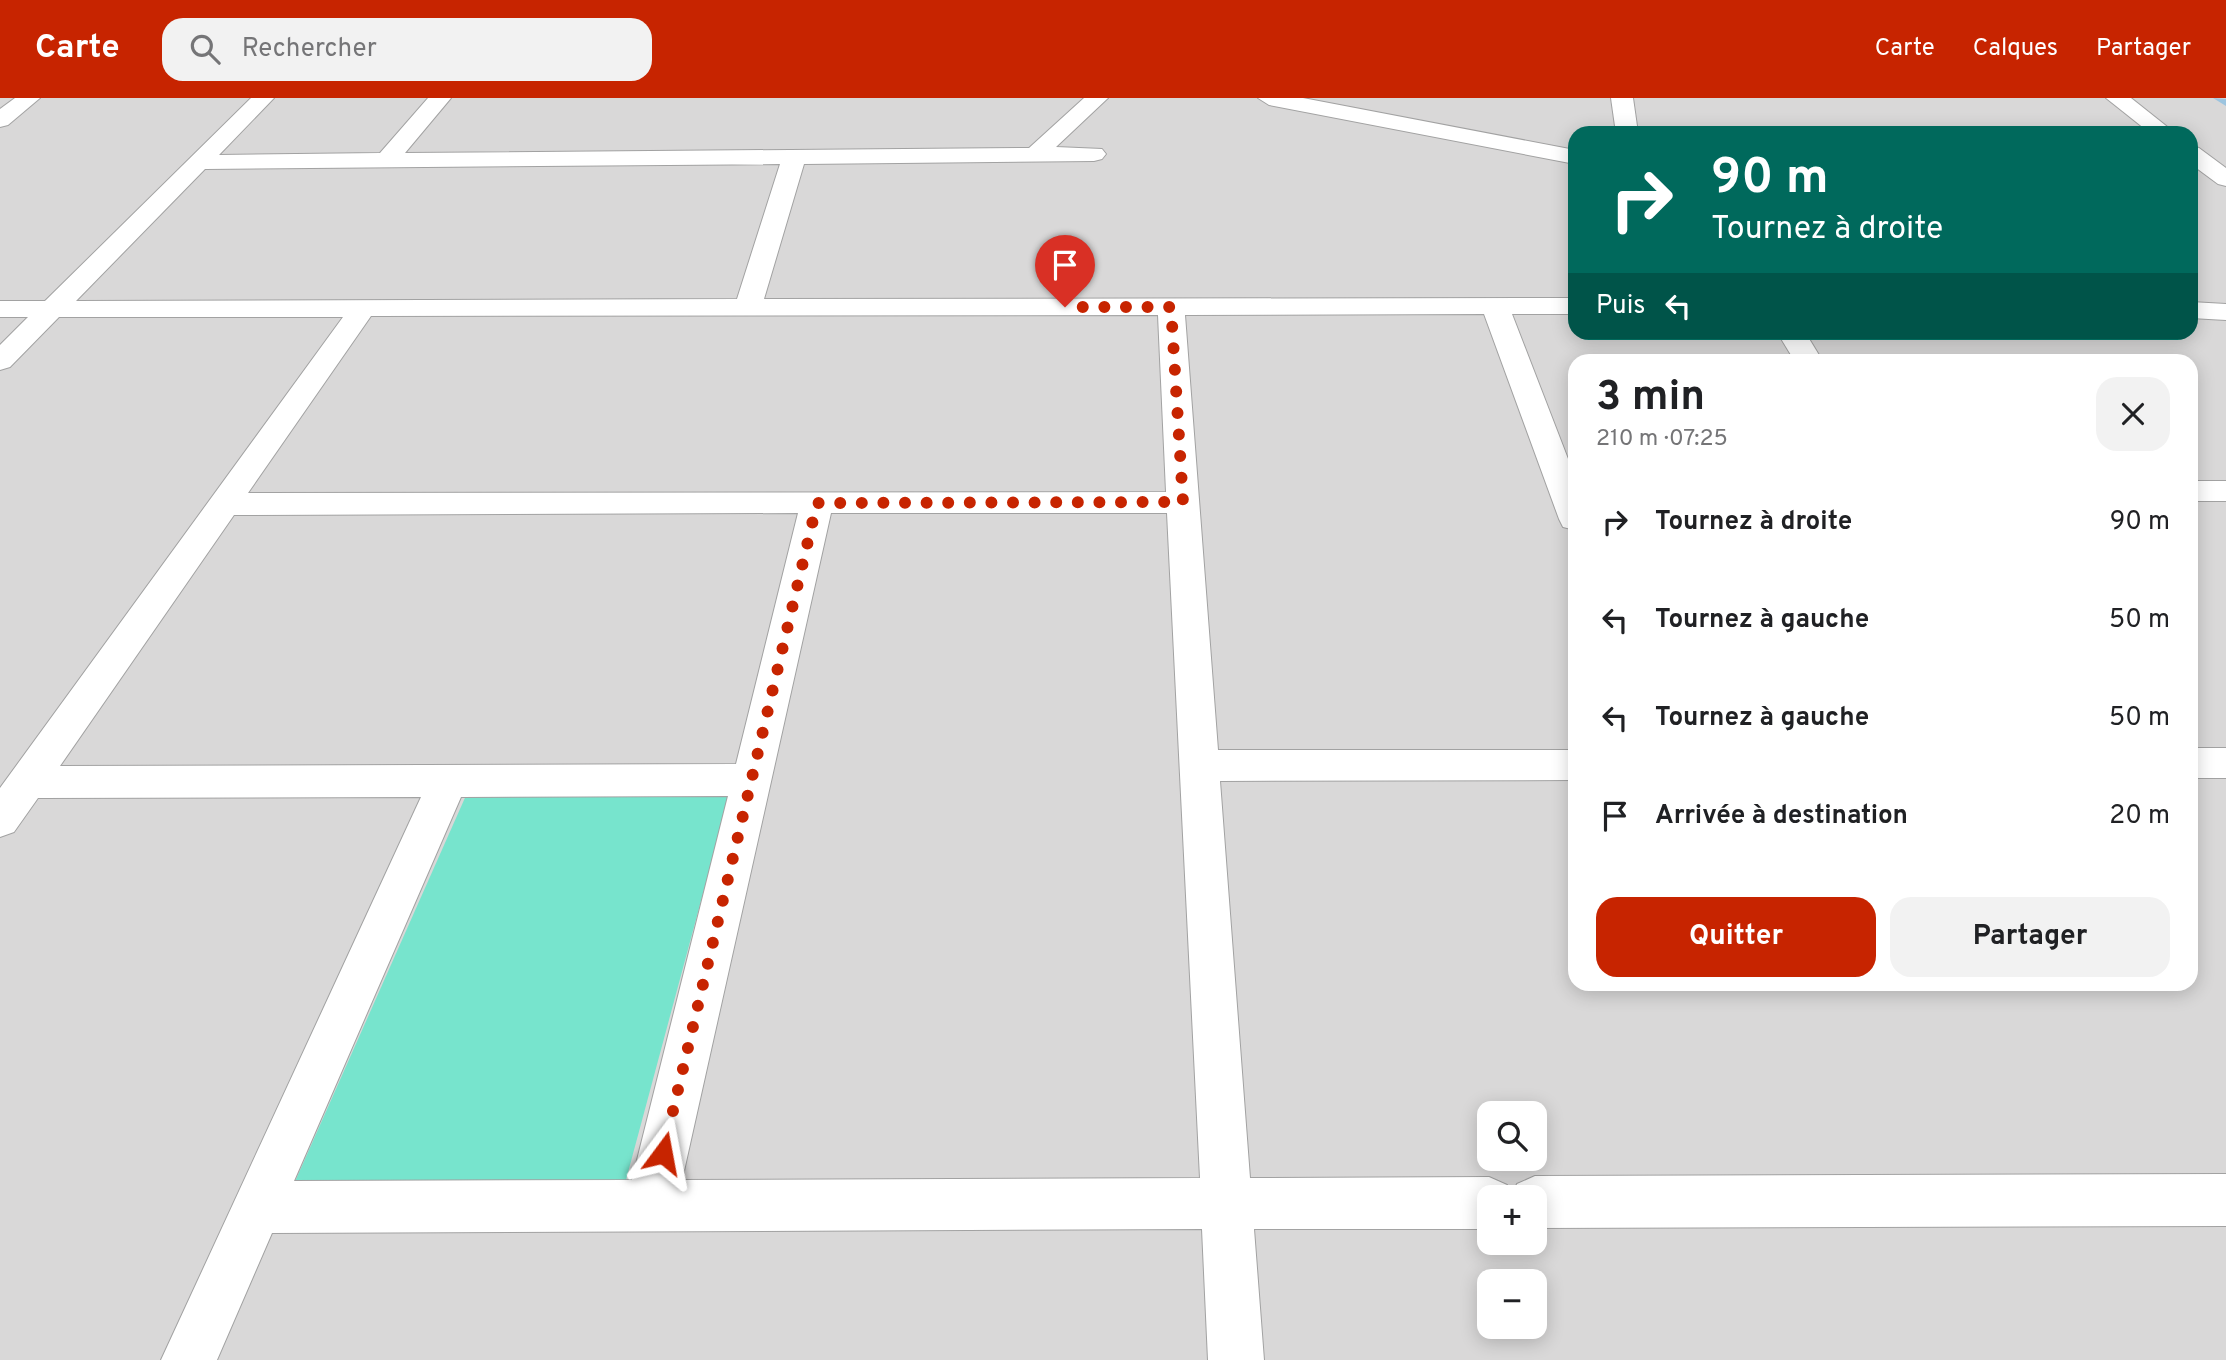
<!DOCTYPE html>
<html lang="fr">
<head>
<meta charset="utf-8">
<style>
	:root { --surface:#fff; --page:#f2f2f2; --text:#202124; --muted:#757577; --accent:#c72400 }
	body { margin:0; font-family:Overpass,sans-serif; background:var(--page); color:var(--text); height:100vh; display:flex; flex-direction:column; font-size:26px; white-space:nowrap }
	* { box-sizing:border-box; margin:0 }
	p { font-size:23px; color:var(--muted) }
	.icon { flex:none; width:38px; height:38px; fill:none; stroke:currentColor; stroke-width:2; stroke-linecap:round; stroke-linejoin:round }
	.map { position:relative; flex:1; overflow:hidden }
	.panel { position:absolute; left:1568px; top:256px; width:630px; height:637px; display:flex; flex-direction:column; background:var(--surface); border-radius:21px; box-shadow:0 4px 18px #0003 }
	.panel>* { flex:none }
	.top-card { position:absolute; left:1568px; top:28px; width:630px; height:214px; border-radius:21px; box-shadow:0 4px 18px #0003; background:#00695c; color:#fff; overflow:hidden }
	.tools { position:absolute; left:1477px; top:1003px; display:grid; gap:14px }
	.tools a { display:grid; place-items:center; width:70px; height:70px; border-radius:14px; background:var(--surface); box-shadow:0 4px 18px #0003; font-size:35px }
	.pin { position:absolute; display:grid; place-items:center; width:60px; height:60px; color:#fff; margin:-72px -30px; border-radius:50% 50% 50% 0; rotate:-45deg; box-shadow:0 0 7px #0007 }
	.pin .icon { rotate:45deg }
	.me { position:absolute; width:77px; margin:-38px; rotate:13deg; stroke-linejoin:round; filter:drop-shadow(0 0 5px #0008) }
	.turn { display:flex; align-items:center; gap:24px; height:147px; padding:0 28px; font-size:32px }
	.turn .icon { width:91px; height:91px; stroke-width:2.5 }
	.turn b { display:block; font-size:49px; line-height:60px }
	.then { display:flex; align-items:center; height:66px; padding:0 28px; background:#0003; gap:14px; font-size:26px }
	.round { display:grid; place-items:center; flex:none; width:74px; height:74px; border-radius:21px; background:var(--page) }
	.head { display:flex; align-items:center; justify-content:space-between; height:119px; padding:0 28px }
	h1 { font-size:42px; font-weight:700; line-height:52px }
	.cta { display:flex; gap:14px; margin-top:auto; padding:14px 28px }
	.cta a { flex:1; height:80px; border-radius:21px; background:var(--accent); color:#fff; font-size:28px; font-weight:700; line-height:80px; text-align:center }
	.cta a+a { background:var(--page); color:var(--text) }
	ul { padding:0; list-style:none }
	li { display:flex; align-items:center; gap:21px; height:98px; padding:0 28px }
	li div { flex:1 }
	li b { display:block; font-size:26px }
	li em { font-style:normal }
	header { display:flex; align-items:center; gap:42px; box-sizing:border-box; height:98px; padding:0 35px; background:var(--accent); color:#fff }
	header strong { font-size:33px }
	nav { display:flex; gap:38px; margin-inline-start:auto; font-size:24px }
	.search { width:490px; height:63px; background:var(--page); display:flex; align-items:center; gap:18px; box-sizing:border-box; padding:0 24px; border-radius:21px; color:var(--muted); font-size:26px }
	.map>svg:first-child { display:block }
</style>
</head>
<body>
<header>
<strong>Carte</strong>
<div class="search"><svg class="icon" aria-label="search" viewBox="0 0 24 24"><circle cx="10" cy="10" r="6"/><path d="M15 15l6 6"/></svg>Rechercher</div>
<nav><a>Carte</a><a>Calques</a><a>Partager</a></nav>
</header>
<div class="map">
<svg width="2226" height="1262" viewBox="0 0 2226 1262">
	<rect width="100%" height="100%" fill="#eeece0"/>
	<!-- residential -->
	<path fill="#d9d8d8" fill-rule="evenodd" d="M0,0H2226V1262H0ZM1575,35H2191V234H1575ZM1575,262H2191V886H1575ZM1489,1015H1535V1060H1489ZM1489,1099H1535V1144H1489ZM1489,1183H1535V1228H1489Z"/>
	<!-- pitch -->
	<polygon fill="#77e4cd" points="468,693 730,695 623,1093 293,1088"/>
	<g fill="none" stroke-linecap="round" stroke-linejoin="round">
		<!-- stream -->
		<polygon fill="#9cc4df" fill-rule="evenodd" points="2213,0 2226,1 2226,8"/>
		<!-- minor casing -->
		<g stroke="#a2a2a2" stroke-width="2">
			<g id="minor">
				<polygon points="15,0 40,0 8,27 0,29 0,11"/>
				<path d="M251,0H274L219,57L380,55L428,0H451L405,55L1029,50L1084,0H1108L1056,49L1102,51L1106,56L1102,61L1094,63L804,66L764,201L1575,200V216H1512L1575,379V432L1563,429L1559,421L1484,216L1185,217L1218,652H1575V682L1220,683L1250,1080L1489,1079L1507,1087L1512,1098L1517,1086L1535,1078L2226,1076V1128L1535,1130V1099H1489V1131H1254L1264,1262H1208L1202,1131L272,1135L217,1262H161L421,699L38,700L14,734L0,739V690L343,219H59L10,269L0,272V247L28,219H0V203H45ZM780,66L737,201L76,203L205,71ZM1158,217L1166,394L248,395L371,218ZM798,415L736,666L60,668L234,417ZM831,415H1167L1200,1080L682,1082ZM728,698L632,1082L294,1083L461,699Z"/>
				<polygon points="1258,0 1303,0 1575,52 1575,66 1269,7"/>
				<polygon points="1611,0 1633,0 1638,35 1616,35"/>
				<polygon points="2106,0 2131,0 2175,35 2150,35"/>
				<polygon points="2191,48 2199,50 2226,70 2226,88 2218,86 2191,66"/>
				<polygon points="2191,204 2226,206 2226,222 2191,220"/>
				<polygon points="1777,234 1805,234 1822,262 1794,262"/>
				<rect x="2191" y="383" width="35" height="20"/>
				<rect x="2191" y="650" width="35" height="30"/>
			</g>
		</g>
		<!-- minor -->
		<use href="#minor" fill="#fff" fill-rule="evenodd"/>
	</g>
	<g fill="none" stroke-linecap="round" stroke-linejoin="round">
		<!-- route -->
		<polyline stroke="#c72400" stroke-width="12" stroke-dasharray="0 21.6" points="663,1055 817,405 1183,404 1171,209 1065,209"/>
	</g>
</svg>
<div class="tools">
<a><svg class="icon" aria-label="search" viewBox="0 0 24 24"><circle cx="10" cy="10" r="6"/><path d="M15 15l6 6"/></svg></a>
<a>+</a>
<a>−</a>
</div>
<div class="pin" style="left:1065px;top:209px;background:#d93025"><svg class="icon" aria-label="arrive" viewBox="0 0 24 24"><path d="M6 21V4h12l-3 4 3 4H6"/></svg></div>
<svg class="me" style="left:663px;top:1055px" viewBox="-20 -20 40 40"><path d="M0-17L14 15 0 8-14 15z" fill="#c72400" stroke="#fff" stroke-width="4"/></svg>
<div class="top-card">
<div class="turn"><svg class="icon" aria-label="right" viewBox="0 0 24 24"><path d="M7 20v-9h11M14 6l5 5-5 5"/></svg><div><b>90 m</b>Tournez à droite</div></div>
<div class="then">Puis<svg class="icon" aria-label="left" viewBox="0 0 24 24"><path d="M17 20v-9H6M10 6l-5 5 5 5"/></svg></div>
</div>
<section class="panel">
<div class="head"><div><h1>3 min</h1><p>210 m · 07:25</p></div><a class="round"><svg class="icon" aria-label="close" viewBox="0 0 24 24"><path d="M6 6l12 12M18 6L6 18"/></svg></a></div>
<ul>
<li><svg class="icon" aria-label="right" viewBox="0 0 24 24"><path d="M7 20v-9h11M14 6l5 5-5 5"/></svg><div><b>Tournez à droite</b></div><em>90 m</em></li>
<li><svg class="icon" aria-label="left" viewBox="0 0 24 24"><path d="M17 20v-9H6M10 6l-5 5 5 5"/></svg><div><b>Tournez à gauche</b></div><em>50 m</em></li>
<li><svg class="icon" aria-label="left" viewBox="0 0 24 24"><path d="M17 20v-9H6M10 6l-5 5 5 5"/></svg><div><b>Tournez à gauche</b></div><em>50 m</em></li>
<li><svg class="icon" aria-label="arrive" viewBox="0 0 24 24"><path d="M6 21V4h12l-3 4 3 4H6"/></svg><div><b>Arrivée à destination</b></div><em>20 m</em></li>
</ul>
<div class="cta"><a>Quitter</a><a>Partager</a></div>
</section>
</div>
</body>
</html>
